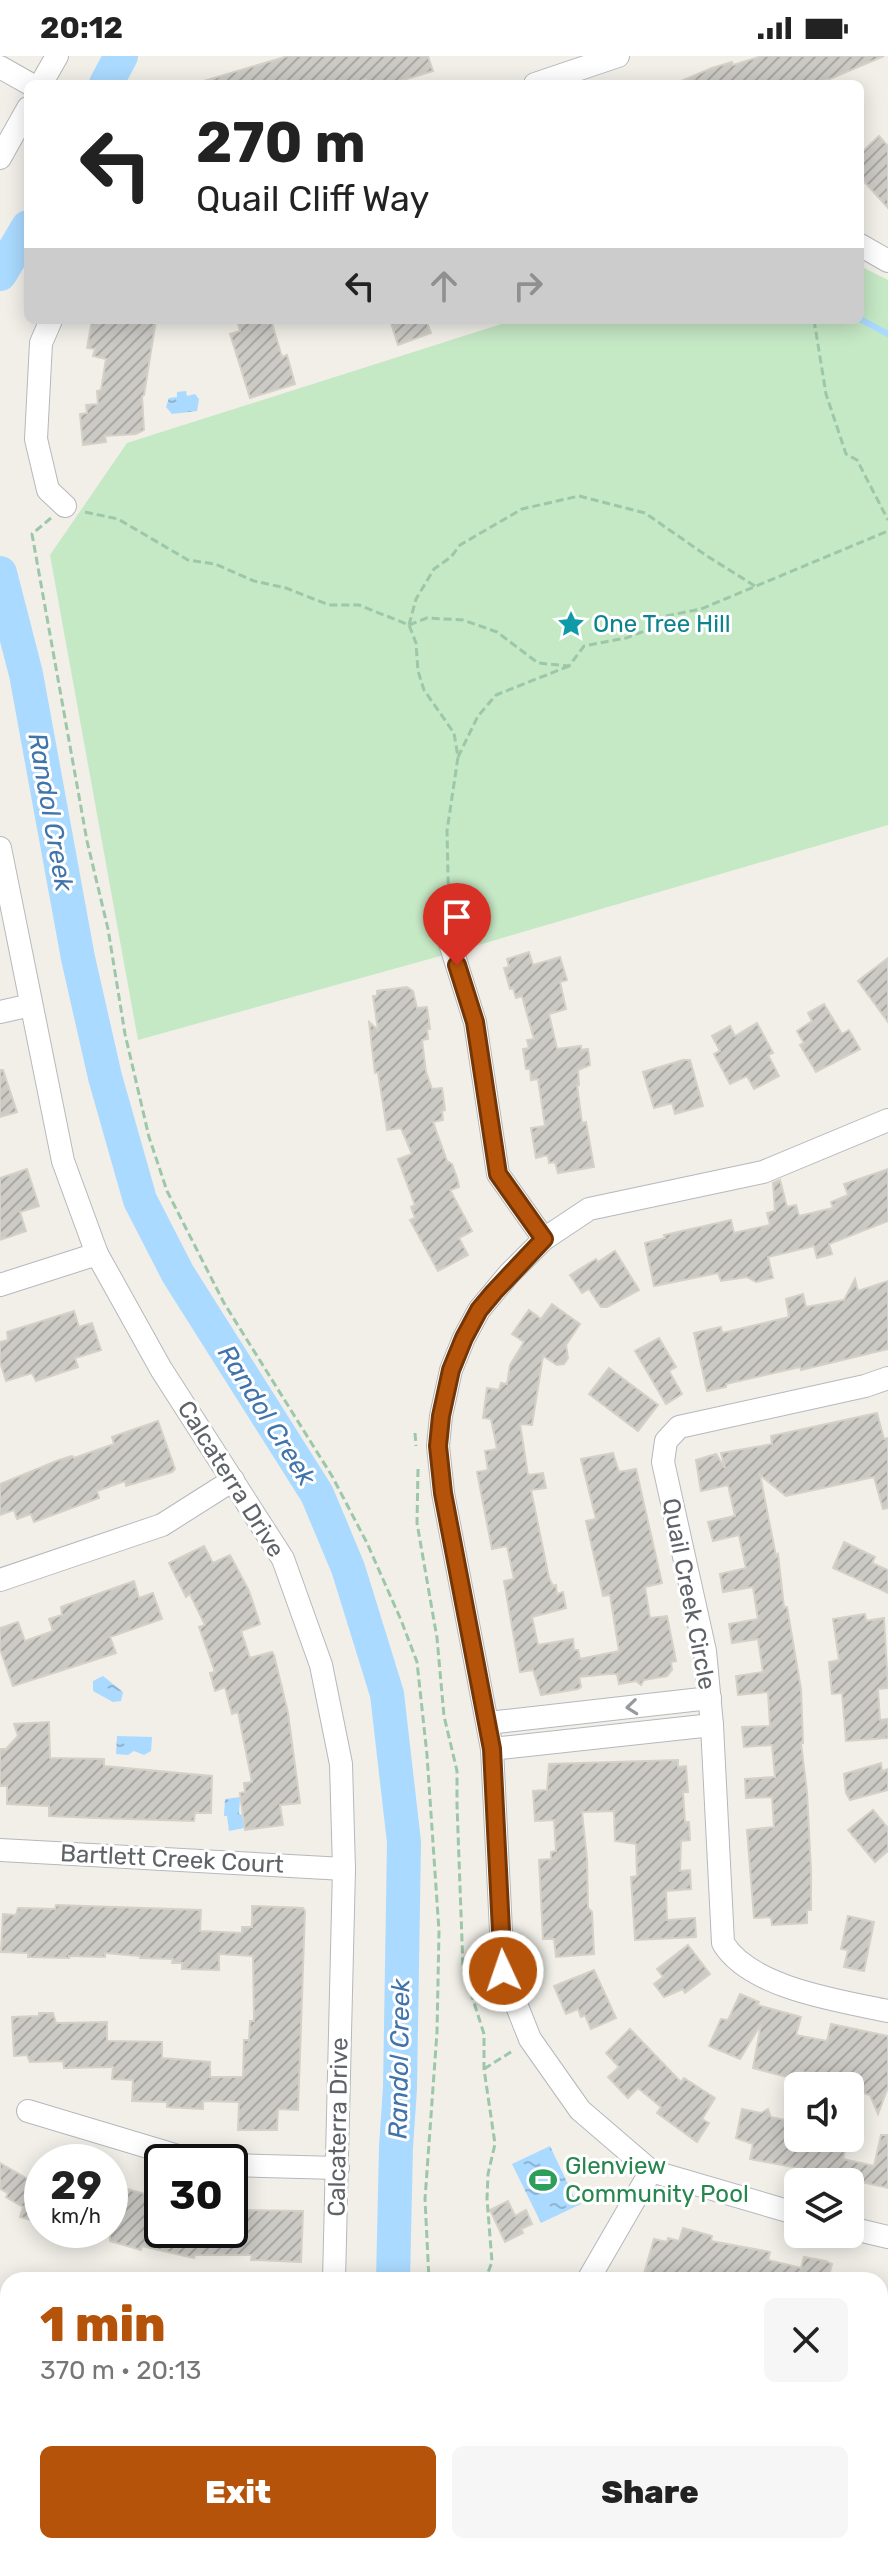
<!DOCTYPE html>
<html lang="en">
<head>
<meta charset="utf-8">
<style>
	:root { --surface:#fff; --page:#f6f6f6; --text:#222; --muted:#767676; --accent:#b45309 }
	body { margin:0; font-family:Rubik,sans-serif; background:var(--page); color:var(--text); height:100vh; display:flex; flex-direction:column; font-size:30px; white-space:nowrap }
	* { box-sizing:border-box; margin:0 }
	p { font-size:26px; color:var(--muted) }
	.icon { flex:none; width:44px; height:44px; fill:none; stroke:currentColor; stroke-width:2; stroke-linecap:round; stroke-linejoin:round }
	.map { position:relative; flex:1; overflow:hidden }
	.drawer { position:absolute; left:0px; top:2216px; width:888px; height:282px; display:flex; flex-direction:column; background:var(--surface); border-radius:24px 24px 0 0; box-shadow:0 4px 20px #0003 }
	.drawer>* { flex:none }
	.hud { position:absolute; left:24px; top:24px; width:840px; height:244px; border-radius:12px; box-shadow:0 4px 20px #0003; background:#fff; color:var(--text); overflow:hidden }
	.tools { position:absolute; left:784px; top:2016px; display:grid; gap:16px }
	.tools a { display:grid; place-items:center; width:80px; height:80px; border-radius:12px; background:var(--surface); box-shadow:0 4px 20px #0003; font-size:40px }
	.speed { position:absolute; left:24px; top:2088px; display:flex; gap:16px; font-size:40px; font-weight:700; text-align:center }
	.speed>* { display:grid; place-content:center; width:104px; height:104px; border-radius:50%; background:var(--surface); box-shadow:0 4px 20px #0003; line-height:1 }
	.speed small { font-size:20px; font-weight:400 }
	.speed .limit { border:4px solid #111; border-radius:12px; background:#fff; color:#111 }
	.pin { position:absolute; display:grid; place-items:center; width:68px; height:68px; color:#fff; margin:-82px -34px; border-radius:50% 50% 50% 0; rotate:-45deg; box-shadow:0 0 8px #0007 }
	.pin .icon { rotate:45deg }
	.me { position:absolute; width:88px; margin:-44px; rotate:357deg; stroke-linejoin:round; filter:drop-shadow(0 0 6px #0008) }
	.turn { display:flex; align-items:center; gap:28px; height:168px; padding:0 40px; font-size:36px }
	.turn .icon { width:104px; height:104px; stroke-width:2.5 }
	.turn b { display:block; font-size:56px; line-height:68px }
	.lanes { display:flex; align-items:center; height:76px; padding:0 40px; background:#0003; justify-content:center; gap:40px; direction:ltr }
	.lanes .off { opacity:.35 }
	.round { display:grid; place-items:center; flex:none; width:84px; height:84px; border-radius:12px; background:var(--page) }
	.head { display:flex; align-items:center; justify-content:space-between; height:136px; padding:0 40px }
	h1 { font-size:48px; font-weight:800; line-height:60px; color:var(--accent) }
	.button { display:flex; gap:16px; margin-top:auto; padding:16px 40px }
	.button a { flex:1; height:92px; border-radius:12px; background:var(--accent); color:#fff; font-size:32px; font-weight:800; line-height:92px; text-align:center }
	.button a+a { background:var(--page); color:var(--text) }
	.status { display:flex; justify-content:space-between; align-items:center; height:56px; padding:0 40px; background:var(--surface); direction:ltr }
	.status svg { height:22px; fill:currentColor }
	.map>svg:first-child { display:block }
</style>
</head>
<body>
<div class="status"><b>20:12</b><svg viewBox="0 0 49 12"><path d="M0 12V9h3v3zM5 12V6h3v6zM10 12V3h3v9zM15 12V0h3v12zM26 1h20v11H26zM47 4h2v5h-2z"/></svg></div>
<div class="map">
<svg width="888" height="2497" viewBox="0 0 888 2497">
	<defs>
		<pattern id="water-ripples" width="26" height="14" patternUnits="userSpaceOnUse" patternTransform="scale(2)"><rect width="26" height="14" fill="#aadaff"/><path d="M2 4q2-2 4 0t4 0M15 11q2-2 4 0t4 0" fill="none" stroke="#8eb4d2"/></pattern>
		<pattern id="building-hatch" width="6" height="6" patternUnits="userSpaceOnUse" patternTransform="scale(2)"><rect width="6" height="6" fill="#cccac5"/><path d="M-1 1l2-2M0 6l6-6M5 7l2-2" fill="none" stroke="#a9a8a4"/></pattern>
	</defs>
	<rect width="100%" height="100%" fill="#f1efe8"/>
	<!-- park -->
	<polygon fill="#c5e8c5" points="860,210 888,224 888,769 451,897 138,984 50,499 127,387 514,264 860,264"/>
	<!-- water -->
	<g fill="url(#water-ripples)">
		<polygon points="186,335 187,340 195,338 199,343 197,355 172,358 166,351 169,342 177,341 177,336"/>
		<polygon points="103,1620 123,1636 121,1645 113,1646 93,1635 93,1625"/>
		<polygon points="117,1680 152,1681 151,1695 144,1699 134,1695 128,1699 116,1698"/>
		<polygon points="240,1741 239,1758 242,1759 244,1772 229,1775 227,1760 224,1760 225,1743"/>
		<polygon points="550,2090 574,2141 577,2140 581,2148 541,2167 512,2108"/>
	</g>
	<g fill="none" stroke-linecap="round" stroke-linejoin="round">
		<!-- stream -->
		<polyline stroke="#aadaff" stroke-width="6" points="860,263 888,278"/>
		<!-- river -->
		<g stroke="#aadaff" stroke-width="34">
			<polyline points="106,28 121,0"/>
			<polyline points="0,218 28,171"/>
			<polyline points="0,517 26,618 78,902 105,1021 140,1144 178,1218 317,1438 348,1512 387,1638 404,1786 400,2032 396,2091 393,2224"/>
			<polyline points="389,2490 389,2497"/>
		</g>
	</g>
	<!-- building -->
	<g fill="url(#building-hatch)" stroke="#d6d1c6" stroke-width="2">
		<polygon points="288,0 428,0 433,15 390,28 368,28 366,23 353,28 205,28 204,25"/>
		<polygon points="762,0 884,0 818,28 680,28 679,26 712,12 732,6 733,9"/>
		<polygon points="879,80 888,90 888,152 860,121 860,98"/>
		<polygon points="92,264 156,264 144,339 142,340 144,374 136,378 105,380 106,386 83,389 80,358 87,357 86,349 98,348 97,335 101,334 106,303 93,300 95,293 87,292"/>
		<polygon points="237,264 271,264 282,301 287,299 295,328 250,342 230,278 240,275"/>
		<polygon points="390,264 426,264 431,277 398,289"/>
		<polygon points="529,896 533,909 560,901 567,924 560,926 566,953 549,958 557,993 581,990 581,994 588,993 590,1009 578,1014 579,1029 577,1029 582,1067 586,1066 594,1111 558,1117 555,1106 549,1107 548,1099 536,1102 531,1072 545,1070 538,1023 531,1024 530,1013 526,1013 523,993 529,992 527,984 534,983 522,940 516,942 513,932 510,933 504,912 509,911 507,903"/>
		<polygon points="888,902 888,966 858,925"/>
		<polygon points="407,931 413,935 417,952 427,951 430,973 427,973 428,983 422,984 426,1016 432,1033 442,1032 445,1054 442,1055 443,1064 433,1066 447,1105 452,1108 458,1125 459,1131 450,1134 472,1175 459,1182 468,1199 438,1215 410,1164 415,1162 411,1151 415,1149 398,1103 412,1098 401,1072 387,1074 378,1016 375,1017 369,966 378,974 373,940 377,940 377,935"/>
		<polygon points="824,948 842,978 849,974 860,993 816,1016 800,989 804,987 797,975 812,965 808,957"/>
		<polygon points="757,967 773,997 768,999 779,1020 754,1033 747,1020 730,1028 714,998 720,995 712,980 730,970 735,980"/>
		<polygon points="683,1004 690,1004 703,1050 675,1058 672,1047 654,1052 643,1016"/>
		<polygon points="0,1014 3,1014 17,1056 0,1061"/>
		<polygon points="27,1113 39,1150 20,1156 26,1175 0,1184 0,1122"/>
		<polygon points="888,1113 888,1165 829,1188 832,1198 817,1202 814,1190 768,1201 773,1222 756,1226 747,1221 721,1225 718,1217 654,1230 645,1187 665,1182 664,1179 669,1178 731,1164 734,1177 770,1169 767,1157 775,1155 773,1127 780,1124 787,1151 796,1149 799,1160 833,1152 831,1146 848,1139 844,1128"/>
		<polygon points="615,1195 639,1234 607,1251 601,1251 589,1233 582,1237 570,1219 596,1203 598,1206"/>
		<polygon points="855,1223 858,1235 888,1225 888,1293 801,1314 800,1311 726,1328 726,1331 707,1335 694,1277 721,1271 722,1277 789,1261 786,1243 803,1238 806,1251 844,1244"/>
		<polygon points="552,1248 580,1268 566,1289 568,1302 564,1308 557,1309 543,1300 532,1369 520,1368 528,1419 543,1417 546,1432 531,1434 549,1522 553,1530 556,1529 557,1538 563,1536 566,1552 532,1561 538,1589 573,1583 574,1594 578,1594 580,1603 619,1595 610,1539 603,1540 586,1465 596,1463 581,1403 613,1397 619,1416 636,1413 662,1527 645,1531 650,1562 667,1560 676,1605 671,1606 672,1614 667,1620 644,1624 641,1629 636,1625 619,1628 617,1618 608,1618 579,1621 581,1631 578,1633 541,1639 533,1614 520,1616 504,1525 514,1523 507,1490 492,1493 477,1416 488,1414 485,1395 497,1393 491,1363 483,1362 487,1332 499,1334 501,1327 507,1328 510,1309 524,1286 512,1278 529,1254 541,1263"/>
		<polygon points="74,1255 79,1271 92,1267 101,1294 75,1302 78,1311 36,1325 32,1317 6,1325 0,1306 0,1286 8,1284 7,1276"/>
		<polygon points="659,1282 676,1311 669,1315 682,1338 666,1348 635,1295"/>
		<polygon points="609,1312 658,1349 638,1375 589,1338"/>
		<polygon points="877,1357 884,1383 888,1382 888,1452 883,1453 874,1421 786,1440 760,1419 776,1500 778,1498 784,1551 787,1551 801,1633 803,1687 801,1687 807,1736 811,1815 811,1854 807,1854 807,1867 772,1869 771,1861 754,1862 747,1774 774,1771 772,1741 746,1742 745,1723 775,1721 772,1689 744,1691 742,1671 770,1670 768,1636 738,1639 736,1620 763,1616 758,1583 732,1587 729,1568 758,1563 753,1531 723,1536 720,1518 746,1512 739,1479 713,1485 708,1466 735,1460 728,1429 701,1435 696,1404 716,1398 725,1412 721,1397 772,1388 771,1380"/>
		<polygon points="158,1365 175,1413 172,1416 126,1430 125,1425 97,1435 99,1442 34,1466 31,1458 17,1463 14,1454 0,1459 0,1428 59,1404 72,1400 74,1402 114,1388 112,1381"/>
		<polygon points="844,1486 875,1501 872,1507 888,1514 888,1537 833,1512"/>
		<polygon points="204,1490 213,1507 230,1499 249,1535 260,1568 241,1575 250,1602 272,1596 274,1599 288,1657 300,1747 280,1749 283,1769 245,1774 240,1737 245,1736 244,1727 252,1726 238,1656 232,1658 225,1631 215,1635 210,1617 215,1616 199,1571 205,1569 190,1538 186,1541 169,1507"/>
		<polygon points="134,1525 139,1542 153,1537 162,1563 110,1581 116,1597 13,1630 0,1593 0,1572 18,1566 25,1585 53,1575 49,1563 62,1559 61,1551"/>
		<polygon points="865,1558 866,1565 884,1562 888,1632 878,1633 880,1664 888,1663 888,1682 846,1685 842,1637 832,1638 829,1606 839,1604 833,1563"/>
		<polygon points="49,1666 50,1702 104,1703 104,1710 212,1720 211,1757 195,1757 194,1765 96,1762 49,1760 49,1750 7,1748 7,1730 0,1730 0,1693 6,1693 18,1680 14,1668"/>
		<polygon points="678,1704 678,1711 686,1710 688,1736 683,1736 685,1766 689,1766 690,1784 681,1785 680,1815 690,1814 691,1833 666,1835 667,1864 695,1862 696,1881 635,1884 631,1821 637,1820 636,1788 615,1785 614,1755 582,1756 587,1803 588,1852 592,1856 594,1898 556,1901 554,1883 543,1883 539,1804 551,1803 551,1796 556,1795 554,1764 535,1765 533,1735 547,1734 549,1708"/>
		<polygon points="881,1707 882,1715 888,1713 888,1734 850,1744 846,1737 844,1718"/>
		<polygon points="873,1754 888,1772 888,1795 875,1806 848,1774"/>
		<polygon points="56,1849 201,1854 200,1875 242,1877 242,1871 252,1871 252,1850 303,1852 305,1855 298,2054 278,2053 277,2074 238,2074 239,2046 203,2045 203,2053 167,2051 167,2046 132,2045 133,2024 112,2023 113,2011 64,2012 63,2005 30,2006 27,1999 14,2000 12,1961 39,1960 39,1957 53,1957 56,1967 107,1966 107,1985 162,1986 162,2002 210,2006 210,2021 243,2021 244,1984 249,1984 250,1965 254,1965 253,1900 219,1898 219,1914 182,1913 182,1907 172,1907 173,1903 140,1902 140,1900 105,1897 105,1901 69,1900 69,1902 28,1901 28,1897 1,1896 3,1858 16,1859 18,1852 55,1853"/>
		<polygon points="848,1860 874,1866 864,1915 844,1911 848,1894 841,1893"/>
		<polygon points="688,1889 710,1918 685,1937 683,1933 664,1941 654,1928 663,1921 657,1913"/>
		<polygon points="594,1914 616,1962 591,1973 585,1959 581,1961 578,1953 566,1958 554,1930"/>
		<polygon points="740,1938 759,1946 757,1949 801,1961 796,1979 827,1985 831,1968 888,1980 888,2031 878,2058 870,2039 856,2035 858,2027 797,2015 795,2023 753,2012 761,1968 740,2003 709,1990 721,1963 728,1964"/>
		<polygon points="630,1973 681,2026 684,2022 715,2042 702,2063 709,2067 697,2086 657,2057 661,2051 638,2032 628,2042 608,2021 619,2011 606,1997"/>
		<polygon points="742,2053 761,2057 768,2053 771,2061 790,2065 787,2077 798,2082 848,2082 843,2103 874,2110 881,2079 888,2079 888,2132 848,2123 847,2126 818,2119 819,2116 750,2103 753,2088 736,2082"/>
		<polygon points="0,2107 42,2131 42,2167 20,2161 23,2151 6,2141 8,2137 0,2133"/>
		<polygon points="114,2129 162,2143 162,2174 230,2174 230,2154 303,2155 301,2206 251,2204 252,2199 195,2199 194,2202 142,2190 141,2194 110,2185 110,2143"/>
		<polygon points="508,2145 515,2160 526,2154 532,2168 521,2173 523,2177 505,2186 490,2154"/>
		<polygon points="683,2172 712,2180 711,2185 770,2196 768,2204 801,2212 804,2201 826,2205 832,2208 828,2224 654,2224 643,2221 654,2183 667,2186 668,2182 679,2185"/>
	</g>
	<g fill="none" stroke-linecap="round" stroke-linejoin="round">
		<!-- minor casing -->
		<g stroke="#b5b8bc" stroke-width="24">
			<g id="minor">
				<polyline points="0,11 30,28"/>
				<polyline points="41,28 57,0"/>
				<polyline points="535,28 618,0"/>
				<polyline points="0,102 28,52"/>
				<polyline points="860,189 888,205"/>
				<polyline points="51,264 41,287 36,383 48,434 65,450"/>
				<polyline points="0,792 63,1105 97,1198 161,1313 283,1503 321,1609 341,1708 344,1813 334,2224"/>
				<polyline points="448,881 475,966 498,1118 544,1183"/>
				<polyline points="0,956 31,949"/>
				<polyline points="0,1229 97,1198"/>
				<path d="M888,1322L865,1330L679,1371L666,1385L663,1406L705,1595L712,1669L723,1887C750,1932 840,1945 888,1955"/>
				<polyline points="0,1524 162,1469 233,1424"/>
				<polyline points="488,1667 710,1642"/>
				<polyline points="492,1693 712,1669"/>
				<polyline points="0,1794 344,1813"/>
				<polyline points="28,2055 198,2106"/>
				<polyline points="230,2109 338,2112"/>
				<polyline points="798,2158 651,2115 580,2054 530,1983 503,1915 492,1693 443,1437 438,1390 441,1360 451,1314 464,1282 479,1254 509,1218 544,1183 589,1153 763,1116 888,1064"/>
				<polyline points="850,2172 888,2181"/>
				<polyline points="588,2224 651,2115"/>
				<polyline points="0,2303 8,2305"/>
				<polyline points="18,2497 20,2490"/>
				<polyline points="157,2497 157,2496"/>
				<polyline points="327,2497 327,2490"/>
				<polyline points="470,2497 470,2490"/>
			</g>
		</g>
		<!-- path -->
		<g stroke="#9cc7a9" stroke-width="3" stroke-dasharray="8 4" stroke-linecap="butt">
			<polyline points="814,264 826,338 846,398 857,404 888,464"/>
			<polyline points="85,456 118,463 188,504 215,508 254,525 286,532 329,549 359,549 409,569 416,587 418,615 424,634 454,677 458,701 447,775 449,861"/>
			<polyline points="51,462 32,478 87,785 108,873 125,978 149,1081 167,1135 224,1247 332,1420 367,1487 401,1564 417,1606 427,1699 439,1875 437,1976 425,2143 429,2224"/>
			<polyline points="409,569 427,562 463,564 497,576 538,607 569,610 584,590 626,582 650,573 666,560 701,553 888,475"/>
			<polyline points="409,569 416,543 434,513 451,501 460,489 522,453 579,440 645,457 707,500 755,530"/>
			<polyline points="458,701 478,660 496,639 569,610"/>
			<polyline points="415,1377 416,1390"/>
			<polyline points="418,1413 417,1467 437,1582 444,1660 457,1715 457,1749 463,1912 484,1978 484,2013 495,2088 488,2118 487,2143 492,2206 485,2224"/>
			<polyline points="484,2013 514,1994"/>
			<polyline points="420,2497 420,2490"/>
			<polyline points="446,2497 446,2490"/>
		</g>
		<!-- minor -->
		<use href="#minor" stroke="#fff" stroke-width="22"/>
	</g>
	<!-- one-way arrows -->
	<defs><path id="oneway-chevron" d="M-2-3.5L2.5 0L-2 3.5" fill="none" stroke-width="1.6" stroke-linecap="round" stroke-linejoin="round" transform="scale(2)"/></defs>
	<use stroke="#979a9d" href="#oneway-chevron" transform="translate(632 1651) rotate(174)"/>
	<g fill="none" stroke-linecap="round" stroke-linejoin="round">
		<!-- route casing -->
		<g stroke="#753606" stroke-width="20">
			<polyline id="route" points="457,909 475,966 498,1118 544,1183 494,1236 479,1254 464,1282 451,1314 441,1360 438,1390 443,1437 492,1693 503,1915"/>
		</g>
		<!-- route -->
		<use href="#route" stroke="#b45309" stroke-width="14"/>
	</g>
	<!-- icons -->
	<defs>
		<g id="sight-bare" transform="scale(2.16)"><path d="M0-6L1.8-2.2L6-1.7L2.9 1.2L3.7 5.4L0 3.3L-3.7 5.4L-2.9 1.2L-6-1.7L-1.8-2.2Z" fill="#0f9aa8" stroke="#fff" stroke-width="2.5" paint-order="stroke"/></g>
		<g id="stadium-bare" transform="scale(2.16)"><path d="M0-5a6.5 5 0 1 0 0 10a6.5 5 0 1 0 0-10ZM-3.5-1.8h7v3.6h-7Z" fill="#2e9e5b" stroke="#fff" stroke-width="2.5" paint-order="stroke"/></g>
	</defs>
	<g fill-rule="evenodd">
		<use href="#sight-bare" x="571" y="568"/>
		<use href="#stadium-bare" x="543" y="2124"/>
	</g>
	<g text-anchor="middle" stroke-width="6" stroke-linejoin="round" paint-order="stroke">
		<!-- culture labels -->
		<g font-size="24" fill="#0d838f" stroke="#fff" text-anchor="start">
			<text x="593" y="576">One Tree Hill</text>
		</g>
		<!-- street labels -->
		<g font-size="24" fill="#5f6368" stroke="#fff">
			<text transform="translate(231 1423) rotate(58)" y="8">Calcaterra Drive</text>
			<text transform="translate(689 1538) rotate(79)" y="8">Quail Creek Circle</text>
			<text transform="translate(172 1803) rotate(3)" y="8">Bartlett Creek Court</text>
			<text transform="translate(338 2071) rotate(-89)" y="8">Calcaterra Drive</text>
		</g>
		<!-- leisure labels -->
		<g font-size="24" fill="#27864d" stroke="#fff" text-anchor="start">
			<text x="565" y="2118">Glenview<tspan x="565" dy="28">Community Pool</tspan></text>
		</g>
		<!-- water labels -->
		<g font-size="26" font-style="italic" fill="#4174aa" stroke="#fff">
			<text transform="translate(51 756) rotate(80)" y="9">Randol Creek</text>
			<text transform="translate(267 1359) rotate(58)" y="9">Randol Creek</text>
			<text transform="translate(399 2003) rotate(-89)" y="9">Randol Creek</text>
		</g>
	</g>
</svg>
<div class="tools">
<a><svg class="icon" aria-label="sound" viewBox="0 0 24 24"><path d="M4 9h4l5-4v14l-5-4H4zM17 9q2 3 0 6"/></svg></a>
<a><svg class="icon" aria-label="layers" viewBox="0 0 24 24"><path d="M12 4l9 5-9 5-9-5zM3 14l9 5 9-5"/></svg></a>
</div>
<div class="speed"><div>29<small>km/h</small></div><div class="limit">30</div></div>
<div class="pin" style="left:457px;top:909px;background:#d93025"><svg class="icon" aria-label="arrive" viewBox="0 0 24 24"><path d="M6 21V4h12l-3 4 3 4H6"/></svg></div>
<svg class="me" style="left:503px;top:1915px" viewBox="-20 -20 40 40"><circle r="17" fill="#b45309" stroke="#fff" stroke-width="3"/><path d="M0-11L8 9 0 5-8 9z" fill="#fff"/></svg>
<div class="hud">
<div class="turn"><svg class="icon" aria-label="left" viewBox="0 0 24 24"><path d="M17 20v-9H6M10 6l-5 5 5 5"/></svg><div><b>270 m</b>Quail Cliff Way</div></div>
<div class="lanes"><svg class="icon" aria-label="left" viewBox="0 0 24 24"><path d="M17 20v-9H6M10 6l-5 5 5 5"/></svg><svg class="icon off" aria-label="ahead" viewBox="0 0 24 24"><path d="M12 20V5M6 11l6-6 6 6"/></svg><svg class="icon off" aria-label="right" viewBox="0 0 24 24"><path d="M7 20v-9h11M14 6l5 5-5 5"/></svg></div>
</div>
<section class="drawer">
<div class="head"><div><h1>1 min</h1><p>370 m · 20:13</p></div><a class="round"><svg class="icon" aria-label="close" viewBox="0 0 24 24"><path d="M6 6l12 12M18 6L6 18"/></svg></a></div>
<div class="button"><a>Exit</a><a>Share</a></div>
</section>
</div>
</body>
</html>
